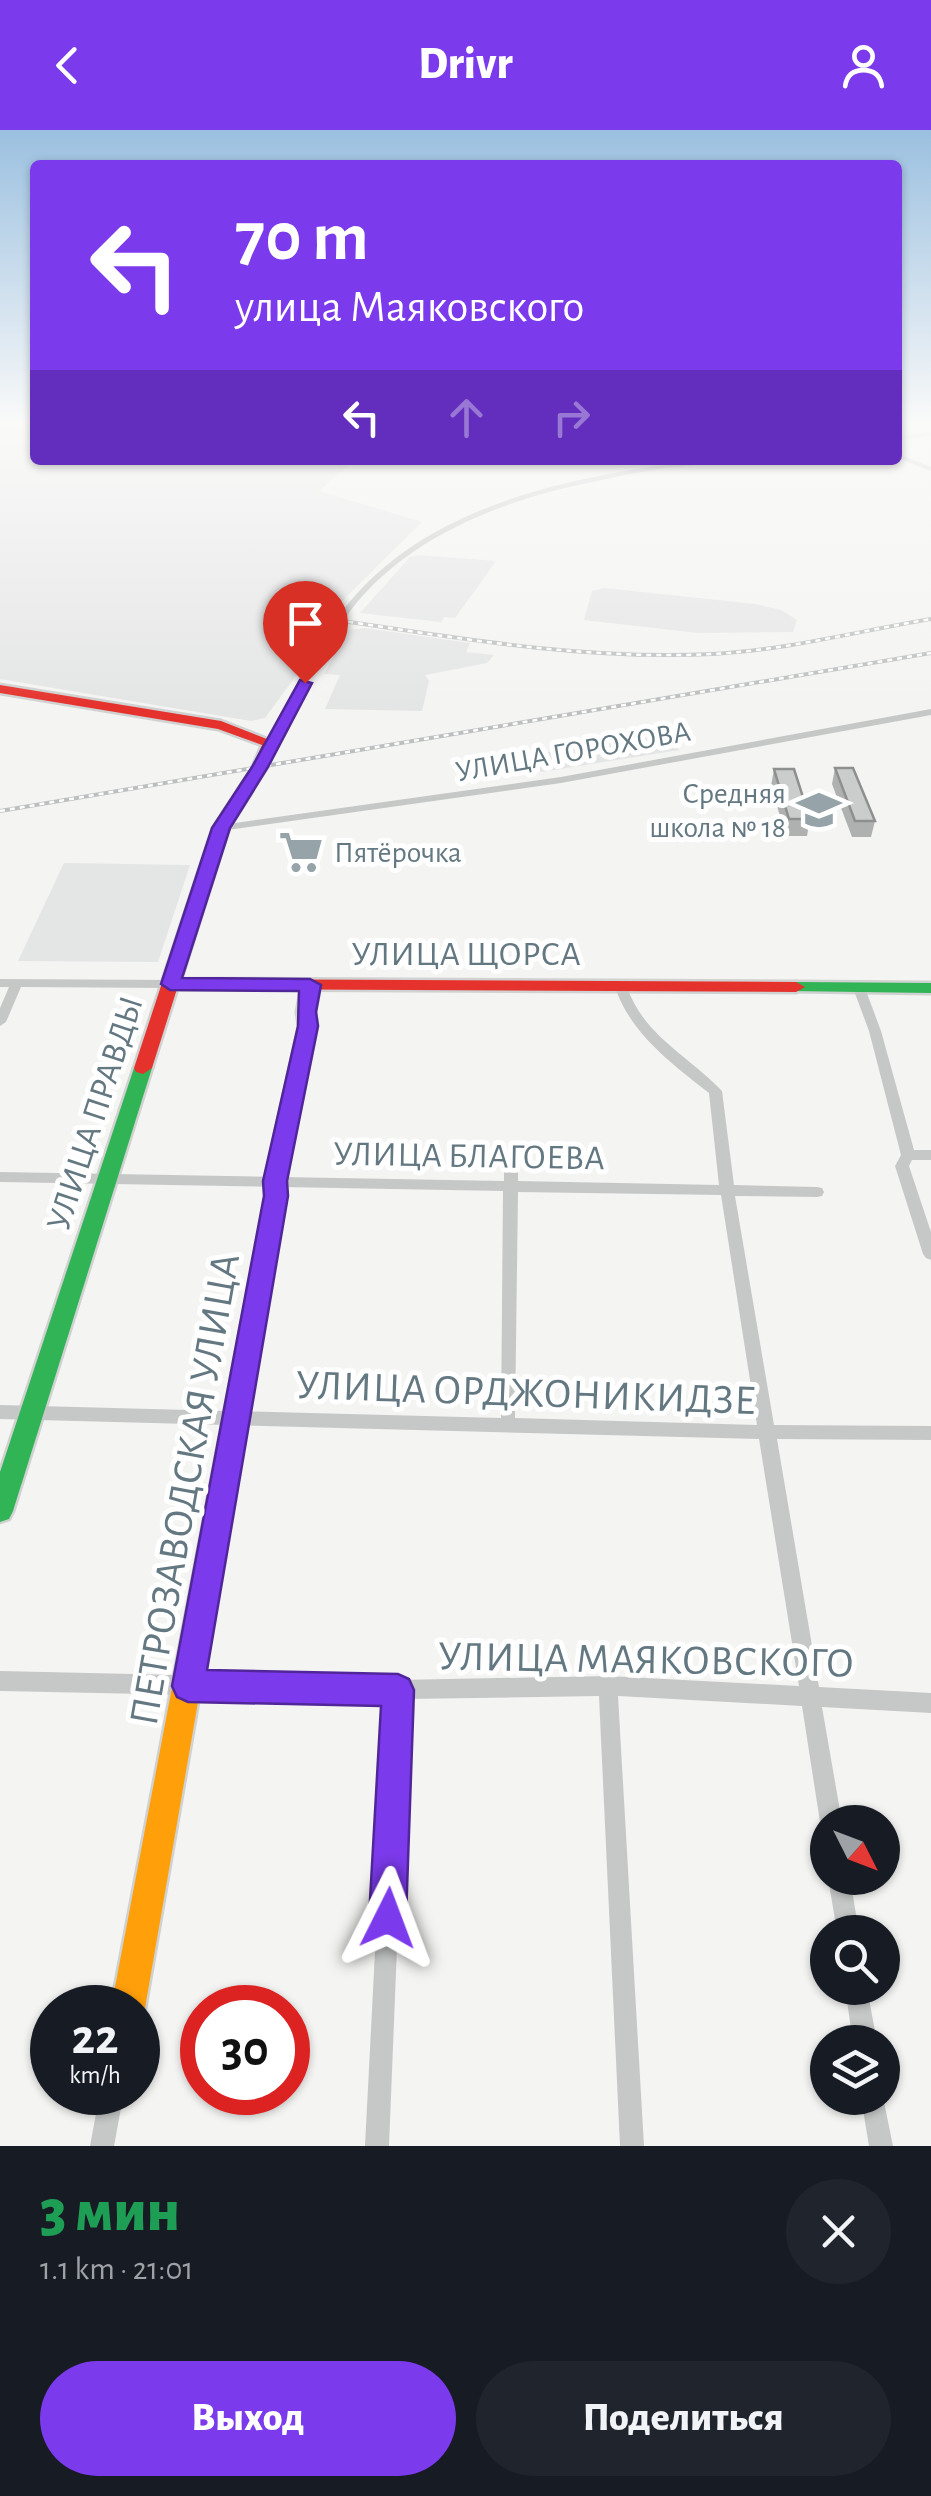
<!DOCTYPE html>
<html lang="ru">
<head>
<meta charset="utf-8">
<style>
	:root { --surface:#171b24; --page:#20242c; --text:#f1f3f6; --muted:#9ea1a6; --accent:#7c3aed }
	body { margin:0; font-family:"Alegreya Sans",sans-serif; background:var(--page); color:var(--text); height:100vh; display:flex; flex-direction:column; font-size:38px; white-space:nowrap }
	* { box-sizing:border-box; margin:0 }
	p { font-size:32px; color:var(--muted) }
	.icon { flex:none; width:55px; height:55px; fill:none; stroke:currentColor; stroke-width:2; stroke-linecap:round; stroke-linejoin:round }
	.map { position:relative; height:2016px; overflow:hidden }
	.sheet { display:flex; flex-direction:column; background:var(--surface); flex:1 }
	.sheet>* { flex:none }
	.banner { position:absolute; left:30px; top:30px; width:872px; height:305px; border-radius:10px; box-shadow:0 2px 8px #0004; background:#7c3aed; color:#fff; overflow:hidden }
	.needle { width:65px; rotate:132deg }
	.controls { position:absolute; left:810px; top:1675px; display:grid; gap:20px }
	.controls a { display:grid; place-items:center; width:90px; height:90px; border-radius:50%; background:var(--surface); box-shadow:0 2px 8px #0004; font-size:50px }
	.speed { position:absolute; left:30px; top:1855px; display:flex; gap:20px; font-size:50px; font-weight:700; text-align:center }
	.speed>* { display:grid; place-content:center; width:130px; height:130px; border-radius:50%; background:var(--surface); box-shadow:0 2px 8px #0004; line-height:1 }
	.speed small { font-size:25px; font-weight:400 }
	.speed .limit { border:15px solid #d22; background:#fff; color:#111 }
	.pin { position:absolute; display:grid; place-items:center; width:85px; height:85px; color:#fff; margin:-102px -42px; border-radius:50% 50% 50% 0; rotate:-45deg; box-shadow:0 0 10px #0007 }
	.pin .icon { rotate:45deg }
	.me { position:absolute; width:110px; margin:-55px; rotate:3deg; stroke-linejoin:round; filter:drop-shadow(0 0 8px #0008) }
	.turn { display:flex; align-items:center; gap:35px; height:210px; padding:0 40px; font-size:45px }
	.turn .icon { width:130px; height:130px; stroke-width:2.5 }
	.turn b { display:block; font-size:70px; line-height:85px }
	.lanes { display:flex; align-items:center; height:95px; padding:0 40px; background:#0003; justify-content:center; gap:50px; direction:ltr }
	.lanes .off { opacity:.35 }
	.round { display:grid; place-items:center; flex:none; width:105px; height:105px; border-radius:52px; background:var(--page) }
	.headline { display:flex; align-items:center; justify-content:space-between; height:170px; padding:0 40px }
	h1 { font-size:60px; font-weight:800; line-height:75px; color:#1e9e55 }
	.cta { display:flex; gap:20px; margin-top:auto; padding:20px 40px }
	.cta a { flex:1; height:115px; border-radius:60px; background:var(--accent); color:#fff; font-size:40px; font-weight:800; line-height:115px; text-align:center }
	.cta a+a { background:var(--page); color:var(--text) }
	header { display:flex; justify-content:space-between; align-items:center; height:130px; padding:0 40px; background:var(--accent); color:#fff; font-size:45px; font-weight:800 }
	.map>svg:first-child { display:block }
</style>
</head>
<body>
<header><svg class="icon" aria-label="back" viewBox="0 0 24 24"><path d="M15 5l-7 7 7 7"/></svg>Drivr<svg class="icon" aria-label="person" viewBox="0 0 24 24"><circle cx="12" cy="8" r="4"/><path d="M4 21q1-7 8-7t8 7"/></svg></header>
<div class="map">
<svg width="931" height="2016" viewBox="0 0 931 2016">
	<rect width="100%" height="100%" fill="#f4f4f2"/>
	<!-- built -->
	<g fill="#e4e5e5">
		<polygon points="0,292 35,292 35,330 355,330 319,361 422,392 338,475 343,477 317,517 265,588 251,591 0,549"/>
		<polygon points="419,425 496,431 455,488 444,487 441,492 360,483 410,427"/>
		<polygon points="604,458 755,474 781,480 797,490 793,502 698,503 584,490 592,461"/>
		<polygon points="364,498 470,513 466,522 494,525 487,533 425,545 429,551 422,581 325,579 340,545 324,544 349,500"/>
		<polygon points="663,605 679,620 541,642 529,625"/>
		<polygon points="64,733 190,735 158,832 18,831"/>
	</g>
	<g fill="none" stroke-linecap="round" stroke-linejoin="round">
		<!-- fast casing -->
		<g stroke="#d0d2d2" stroke-width="5">
			<g id="fast">
				<polygon points="311,850 320,855 315,882 317,896 285,1051 286,1066 246,1295 243,1302 234,1305 225,1302 222,1295 266,1066 265,1051 299,896 297,882 302,855"/>
				<polygon points="796,852 931,853 931,863 790,861 787,857 790,853"/>
				<polygon points="143,932 152,938 13,1381 9,1389 0,1392 0,1342 134,938"/>
			</g>
		</g>
		<!-- slow casing -->
		<g stroke="#d0d2d2" stroke-width="5">
			<polygon id="slow" points="234,1285 243,1288 246,1295 145,1878 138,1891 138,1878 111,1878 222,1295 225,1288"/>
		</g>
		<!-- jam casing -->
		<g stroke="#d0d2d2" stroke-width="5">
			<polygon id="jam" points="0,555 221,591 277,613 267,637 229,698 181,849 796,852 805,857 796,862 177,859 152,938 143,944 136,942 134,938 213,698 253,637 262,615 218,599 0,563"/>
		</g>
		<!-- street -->
		<g fill="#c6c8c8" fill-rule="evenodd">
			<polygon points="931,302 931,306 898,310 898,306"/>
			<polygon points="898,324 931,337 931,341 898,328"/>
			<path d="M699,330H717C701,336 682,336 665,338C634,343 604,349 574,356C492,374 403,412 351,480C321,521 300,569 275,613L270,616L265,613C292,567 314,516 347,475C431,372 576,346 699,330Z"/>
			<polygon points="931,579 931,585 561,653 221,701 216,698 221,695 561,647"/>
			<polygon points="0,849 170,850 176,854 170,858 21,857 6,892 0,896 0,878 9,857 0,857"/>
			<path d="M621,853L627,857C644,906 689,926 722,961L734,1055L817,1057L822,1058L824,1062L822,1066L817,1067L735,1066L774,1295L931,1296V1310L777,1309L819,1557L931,1563V1583L822,1577L842,1692H828V1701L824,1699L820,1692L802,1576L618,1566L644,2016H620L599,1566L407,1569L389,2016H365L388,1569L0,1561V1541L398,1550L608,1546L799,1556L759,1309L0,1289V1275L501,1288L503,1061L0,1052V1042L504,1051V1031L511,1026L518,1031V1051L719,1055L709,963C672,934 630,903 615,857ZM518,1062L721,1065L757,1295L515,1288Z"/>
			<polygon points="859,854 865,858 881,901 914,1020 931,1020 931,1030 912,1030 909,1036 931,1102 931,1130 926,1128 923,1124 895,1036 901,1025 869,901 853,858"/>
			<polygon points="828,1748 850,1748 859,1802 837,1802"/>
			<polygon points="845,1858 867,1858 877,1912 853,1912"/>
			<polygon points="100,1962 124,1962 114,2016 90,2016"/>
			<polygon points="882,1962 893,2016 869,2016 861,1968 882,1968"/>
		</g>
		<!-- fast -->
		<use href="#fast" fill="#30b455" fill-rule="evenodd"/>
		<!-- slow -->
		<use href="#slow" fill="#ff9f0a" fill-rule="evenodd"/>
		<!-- jam -->
		<use href="#jam" fill="#e5322d" fill-rule="evenodd"/>
		<!-- rail casing -->
		<g stroke="#bcbebf" stroke-width="4">
			<g id="rail">
				<path d="M289,483C429,503 571,531 713,524C787,520 859,501 931,489"/>
				<polyline points="0,681 931,523"/>
			</g>
		</g>
		<!-- rail -->
		<use href="#rail" stroke="#fff" stroke-width="2.5" stroke-dasharray="5" stroke-linecap="butt"/>
	</g>
	<!-- wall -->
	<g fill="#afb0b0">
		<polygon points="835,638 875,691 871,707 852,707 832,654"/>
		<polygon points="774,639 810,689 807,706 786,706 771,656"/>
	</g>
	<!-- building -->
	<g fill="#cbcdcd" stroke="#8e9090" stroke-width="2.5">
		<polygon points="835,638 853,638 875,691 855,691"/>
		<polygon points="774,639 794,639 810,689 789,689"/>
	</g>
	<!-- sky -->
	<linearGradient id="sky" x2="0" y2="1"><stop stop-color="#9bc0e0"/><stop offset="0.51" stop-color="#fafaf9"/><stop offset="1" stop-color="#fafaf9" stop-opacity="0"/></linearGradient>
	<rect width="931" height="575" fill="url(#sky)"/>
	<!-- route -->
	<polygon fill="#7c3aed" stroke="#51269a" stroke-width="2.5" points="300,550 312,553 268,637 230,698 182,848 310,849 321,855 316,882 318,896 287,1051 288,1066 207,1540 398,1544 409,1549 414,1560 406,1788 400,1801 388,1806 375,1801 369,1788 381,1576 188,1572 177,1567 172,1556 264,1066 263,1051 298,896 299,861 170,860 161,854 212,698 252,637"/>
	<!-- icons -->
	<defs>
		<g id="school-bare" transform="scale(3.45)"><path d="M0-5L7-2L0 1L-7-2ZM-4 1L0 2.5L4 1V4Q0 6-4 4Z" fill="#96a3a9" stroke="#fff" stroke-width="2.5" paint-order="stroke"/></g>
		<g id="supermarket-bare" transform="scale(3.45)"><path d="M-6-5.5h2.5l.6 2H6L4.5 2H-2.5L-4.4-4H-6ZM-1.5 3.2a1.3 1.3 0 1 0 .1 0ZM3 3.2a1.3 1.3 0 1 0 .1 0Z" fill="#96a3a9" stroke="#fff" stroke-width="2.5" paint-order="stroke"/></g>
	</defs>
	<g fill-rule="evenodd">
		<use href="#school-bare" x="819" y="680"/>
		<use href="#supermarket-bare" x="301" y="722"/>
	</g>
	<g text-anchor="middle" stroke-width="10" stroke-linejoin="round" paint-order="stroke">
		<!-- far-street labels -->
		<g font-size="30" fill="#647882" stroke="#fff">
			<text transform="translate(573 621) rotate(-10)" y="10">УЛИЦА ГОРОХОВА</text>
		</g>
		<!-- far-poi labels -->
		<g font-size="30" fill="#647882" stroke="#fff" text-anchor="end">
			<text x="786" y="673">Средняя<tspan x="786" dy="34">школа № 18</tspan></text>
			<text x="334" y="732" text-anchor="start">Пятёрочка</text>
		</g>
		<!-- street labels -->
		<g font-size="35" fill="#647882" stroke="#fff">
			<text x="466" y="835">УЛИЦА ЩОРСА</text>
			<text transform="translate(94 983) rotate(-72)" y="12">УЛИЦА ПРАВДЫ</text>
			<text transform="translate(469 1025) rotate(1)" y="12">УЛИЦА БЛАГОЕВА</text>
		</g>
		<!-- near-street labels -->
		<g font-size="42" fill="#647882" stroke="#fff">
			<text transform="translate(526 1261) rotate(2)" y="15">УЛИЦА ОРДЖОНИКИДЗЕ</text>
			<text transform="translate(183 1359) rotate(-80)" y="15">ПЕТРОЗАВОДСКАЯ УЛИЦА</text>
			<text transform="translate(646 1528) rotate(1)" y="15">УЛИЦА МАЯКОВСКОГО</text>
		</g>
	</g>
</svg>
<div class="controls">
<a><svg class="needle" viewBox="-14 -14 28 28"><path d="M0-13l5 13h-10z" fill="#e53935"/><path d="M0 13l5-13h-10z" fill="#9ea1a6"/></svg></a>
<a><svg class="icon" aria-label="search" viewBox="0 0 24 24"><circle cx="10" cy="10" r="6"/><path d="M15 15l6 6"/></svg></a>
<a><svg class="icon" aria-label="layers" viewBox="0 0 24 24"><path d="M12 4l9 5-9 5-9-5zM3 14l9 5 9-5"/></svg></a>
</div>
<div class="speed"><div>22<small>km/h</small></div><div class="limit">30</div></div>
<div class="pin" style="left:305px;top:553px;background:#d93025"><svg class="icon" aria-label="arrive" viewBox="0 0 24 24"><path d="M6 21V4h12l-3 4 3 4H6"/></svg></div>
<svg class="me" style="left:388px;top:1788px" viewBox="-20 -20 40 40"><path d="M0-17L14 15 0 8-14 15z" fill="#7c3aed" stroke="#fff" stroke-width="4"/></svg>
<div class="banner">
<div class="turn"><svg class="icon" aria-label="left" viewBox="0 0 24 24"><path d="M17 20v-9H6M10 6l-5 5 5 5"/></svg><div><b>70 m</b>улица Маяковского</div></div>
<div class="lanes"><svg class="icon" aria-label="left" viewBox="0 0 24 24"><path d="M17 20v-9H6M10 6l-5 5 5 5"/></svg><svg class="icon off" aria-label="ahead" viewBox="0 0 24 24"><path d="M12 20V5M6 11l6-6 6 6"/></svg><svg class="icon off" aria-label="right" viewBox="0 0 24 24"><path d="M7 20v-9h11M14 6l5 5-5 5"/></svg></div>
</div>
</div>
<section class="sheet">
<div class="headline"><div><h1>3 мин</h1><p>1.1 km · 21:01</p></div><a class="round"><svg class="icon" aria-label="close" viewBox="0 0 24 24"><path d="M6 6l12 12M18 6L6 18"/></svg></a></div>
<div class="cta"><a>Выход</a><a>Поделиться</a></div>
</section>
</body>
</html>
